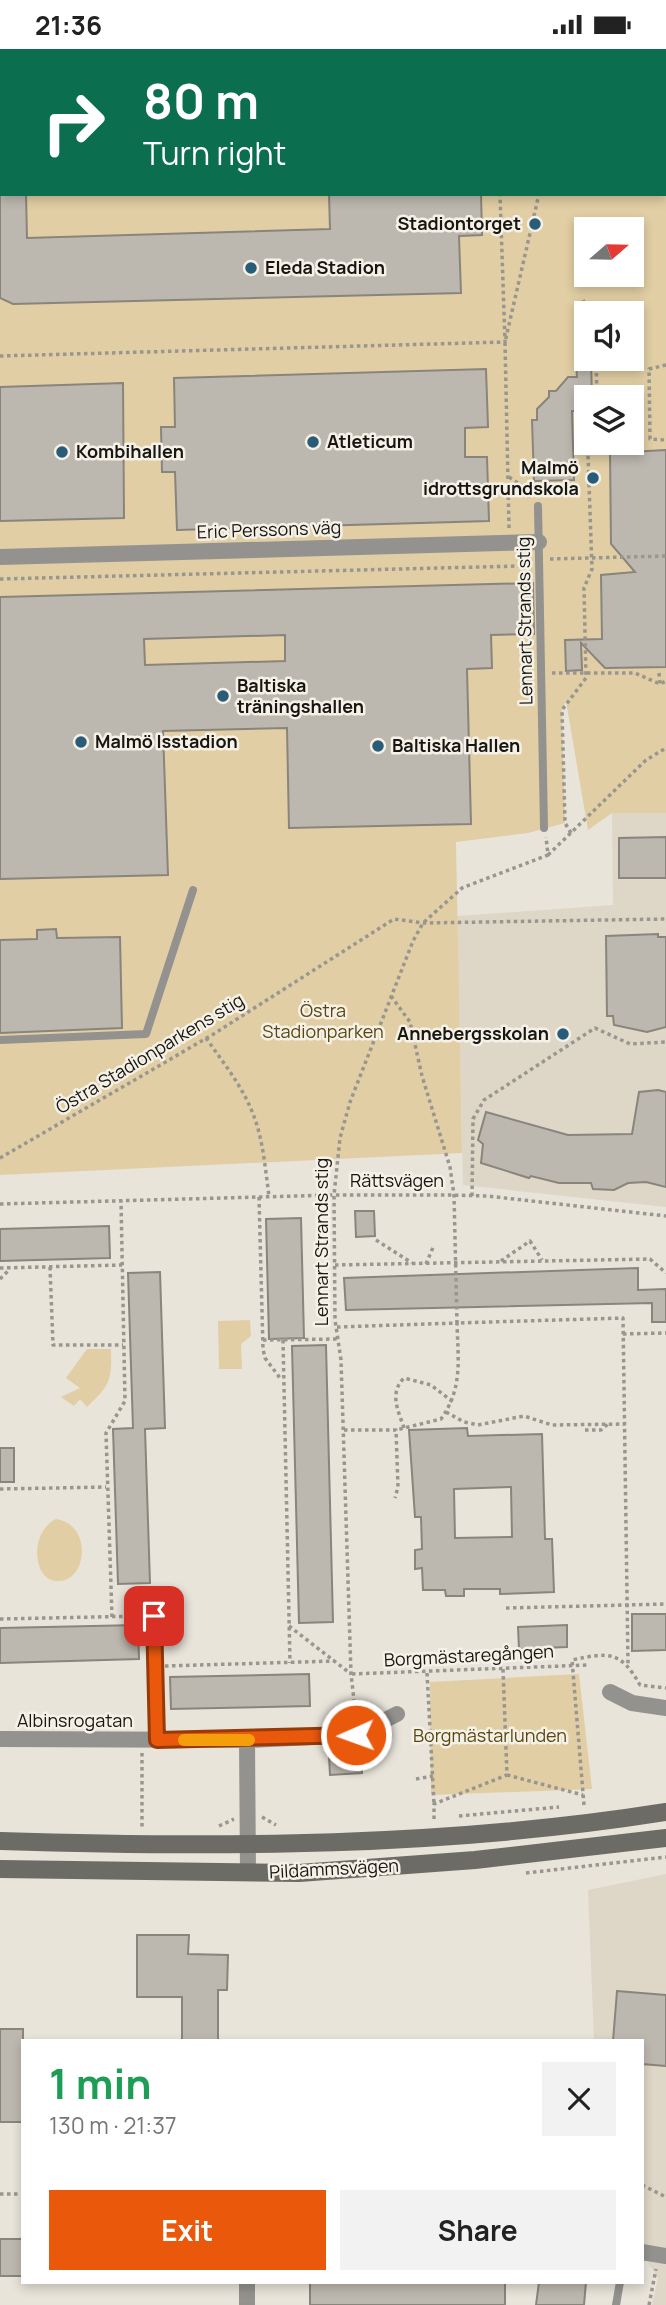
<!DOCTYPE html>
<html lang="en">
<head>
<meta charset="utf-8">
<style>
	:root { --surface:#fff; --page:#f2f2f2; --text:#222; --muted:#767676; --accent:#ea580c }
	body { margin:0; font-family:Manrope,sans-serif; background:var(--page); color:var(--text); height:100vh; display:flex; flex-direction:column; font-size:26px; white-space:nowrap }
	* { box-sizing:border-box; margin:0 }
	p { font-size:23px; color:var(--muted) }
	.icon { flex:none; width:38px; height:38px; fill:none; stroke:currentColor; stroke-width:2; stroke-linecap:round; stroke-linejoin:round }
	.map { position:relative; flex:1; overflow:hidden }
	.details { position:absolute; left:21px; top:1990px; width:623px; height:245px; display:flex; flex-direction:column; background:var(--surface); border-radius:0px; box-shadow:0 4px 10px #0003 }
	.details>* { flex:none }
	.banner { position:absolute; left:0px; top:0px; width:667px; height:147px; box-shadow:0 4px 10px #0003; background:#0b6e4f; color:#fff; overflow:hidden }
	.needle { width:46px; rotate:70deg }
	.tools { position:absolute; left:574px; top:168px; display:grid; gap:14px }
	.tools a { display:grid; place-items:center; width:70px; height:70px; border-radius:0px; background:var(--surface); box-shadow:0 4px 10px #0003; font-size:35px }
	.pin { position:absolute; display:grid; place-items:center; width:60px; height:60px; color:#fff; margin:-30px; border-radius:14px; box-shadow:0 4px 10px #0006 }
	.me { position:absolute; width:77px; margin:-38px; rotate:268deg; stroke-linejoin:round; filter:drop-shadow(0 0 5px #0008) }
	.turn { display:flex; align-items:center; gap:24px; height:147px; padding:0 28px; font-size:32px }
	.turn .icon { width:91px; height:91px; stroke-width:2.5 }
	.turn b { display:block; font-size:49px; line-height:60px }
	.round { display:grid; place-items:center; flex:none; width:74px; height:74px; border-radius:0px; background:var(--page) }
	.overview { display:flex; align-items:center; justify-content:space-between; height:119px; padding:0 28px }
	h1 { font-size:42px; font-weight:700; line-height:52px; color:#1e9e55 }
	.action { display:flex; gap:14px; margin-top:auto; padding:14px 28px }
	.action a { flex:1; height:80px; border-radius:0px; background:var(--accent); color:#fff; font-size:28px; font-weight:700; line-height:80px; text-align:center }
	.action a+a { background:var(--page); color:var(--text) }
	.status { display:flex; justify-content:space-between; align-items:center; height:49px; padding:0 35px; background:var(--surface); direction:ltr }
	.status svg { height:19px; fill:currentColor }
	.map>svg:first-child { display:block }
</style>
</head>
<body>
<div class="status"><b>21:36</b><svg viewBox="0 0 49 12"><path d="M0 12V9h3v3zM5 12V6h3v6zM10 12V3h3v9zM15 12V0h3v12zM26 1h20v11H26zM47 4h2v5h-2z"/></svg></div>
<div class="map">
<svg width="666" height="2256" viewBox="0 0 666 2256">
	<rect width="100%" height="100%" fill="#e8e4da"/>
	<!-- built -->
	<g fill="#ded6c6">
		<polygon points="612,764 666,764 666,1158 463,1136 457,867 613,856"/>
		<polygon points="666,1825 666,2256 652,2256 658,2229 642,2204 642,1992 594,1991 588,1841"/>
	</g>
	<!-- green -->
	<g fill="#e1cea4" fill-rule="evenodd">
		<path d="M0,0H666V764H612L588,781L566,652L562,661L565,774L528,784L456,793L462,1104L0,1126ZM2,2H665V145H2ZM586,180H632V226H586ZM586,264H632V310H586ZM586,348H632V394H586Z"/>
		<polygon points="250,1271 251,1287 241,1295 242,1320 219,1320 218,1272"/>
		<path d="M87,1300H111C112,1332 110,1336 87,1358L80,1350L74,1357L61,1348L80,1339L66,1329Z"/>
		<path d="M56,1470C92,1475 88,1531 59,1532C33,1534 28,1484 56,1470Z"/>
		<polygon points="579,1625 592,1740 431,1746 430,1633"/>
	</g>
	<!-- building -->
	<g fill="#bdb8af" stroke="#89857c" stroke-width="2" fill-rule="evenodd">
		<polygon points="0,145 26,145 27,189 330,180 329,145 481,145 482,186 459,187 461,244 13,255 0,249"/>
		<polygon points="591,312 592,348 586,348 586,362 572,362 574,431 534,432 532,371 537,371 537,360 549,348 549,342 556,342 568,328 577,328 576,313"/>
		<polygon points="486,320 488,378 465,379 465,408 487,408 489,472 177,481 175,423 162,423 161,378 175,378 174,329"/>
		<polygon points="123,334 124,469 0,472 0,338"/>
		<polygon points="666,401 666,618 605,619 581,594 582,621 566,622 565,591 602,590 601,526 635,523 611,495 610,404"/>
		<path d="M533,534L534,585L491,586L492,619L467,620L471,775L289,779L287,679L163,682L168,826L0,830V548ZM285,586V612L145,616L144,590Z"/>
		<polygon points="666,788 666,829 619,829 619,789"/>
		<polygon points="56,880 57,889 120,888 122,979 0,984 0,891 37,890 37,881"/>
		<polygon points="658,885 658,888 666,888 666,978 647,983 614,976 613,967 607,967 606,887"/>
		<polygon points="658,1041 666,1043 666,1138 646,1133 628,1134 614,1141 593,1140 591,1134 559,1134 531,1127 529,1129 481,1114 483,1095 478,1091 486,1063 568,1086 632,1085 639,1043"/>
		<polygon points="355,1162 374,1162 375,1187 356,1188"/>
		<polygon points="301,1169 304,1289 269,1290 266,1170"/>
		<polygon points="109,1177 110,1209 0,1212 0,1180"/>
		<polygon points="638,1219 638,1241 666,1240 666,1273 652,1273 652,1254 346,1261 344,1229"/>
		<polygon points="160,1223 165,1379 145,1380 150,1534 118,1535 113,1380 133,1379 128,1224"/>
		<polygon points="326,1296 333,1573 299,1574 292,1297"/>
		<path d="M467,1379L468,1387L542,1385L545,1490H552L554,1543L500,1545V1540H464V1547H446L445,1541H423L422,1519L415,1520V1501L422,1500L421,1468H415L409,1381ZM511,1438L512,1488L455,1489L454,1440Z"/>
		<rect x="0" y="1399" width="14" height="34"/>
		<polygon points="632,1565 666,1565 666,1601 632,1602"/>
		<polygon points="138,1576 139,1610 0,1614 0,1579"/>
		<polygon points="567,1576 567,1598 519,1600 518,1578"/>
		<polygon points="309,1625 310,1657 171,1660 170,1628"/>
		<polygon points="361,1705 362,1724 330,1726 329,1707"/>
		<polygon points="137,1886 189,1886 188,1905 228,1906 227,1941 218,1941 218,1992 182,1992 182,1948 137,1948"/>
		<polygon points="617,1942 666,1946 666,2017 642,2015 642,1992 613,1992"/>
		<rect x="0" y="1980" width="23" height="93"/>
		<rect x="0" y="2190" width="23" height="37"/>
		<rect x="310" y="2233" width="195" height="23"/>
		<polygon points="539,2233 586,2233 584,2256 536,2256"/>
	</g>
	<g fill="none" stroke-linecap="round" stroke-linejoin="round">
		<!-- path -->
		<g stroke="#99968f" stroke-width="3.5" stroke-dasharray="3.5 3.5" stroke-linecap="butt">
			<polyline points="495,0 495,2"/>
			<polyline points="572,2 572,0"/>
			<polyline points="583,251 589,264"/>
			<polyline points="0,307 505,293 500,145"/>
			<polyline points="596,310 597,348"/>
			<polyline points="666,316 649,320 650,390 666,391"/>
			<polyline points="509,428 529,442 529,449"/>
			<polyline points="509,479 505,293 539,145"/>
			<polyline points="550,510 666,507"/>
			<polyline points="0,530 519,517 529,514"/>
			<polyline points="552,624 635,624 660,635 666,632"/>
			<polyline points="659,624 660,635"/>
			<polyline points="571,784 565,774 562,661 586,629 584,539 592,520 588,405 595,394"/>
			<polyline points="548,806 646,711 666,699"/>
			<polyline points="391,947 410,973 422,1027 450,1118 454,1146 457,1274 623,1269 628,1615"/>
			<path d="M206,989C222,1012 240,1034 251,1060C263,1087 265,1118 269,1147"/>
			<polyline points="0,1109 212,986 394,870 423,874 666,870"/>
			<polyline points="472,1147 473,1070 484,1051 595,979 630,995 666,993"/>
			<polyline points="259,1148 263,1300 265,1309 280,1329"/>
			<polyline points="0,1155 334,1146 449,1146 487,1147 666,1167"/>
			<polyline points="376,1191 412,1214"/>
			<polyline points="501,1212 530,1192 542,1211"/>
			<polyline points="426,1215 434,1196"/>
			<polyline points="335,1216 650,1210 666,1224"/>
			<polyline points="50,1218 53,1296 123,1296"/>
			<polyline points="0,1219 122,1216"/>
			<polyline points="0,1230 9,1221"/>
			<path d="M337,1278L457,1274C458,1311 463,1339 441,1370L396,1381"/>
			<polyline points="623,1285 666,1284"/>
			<polyline points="263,1291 338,1290"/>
			<polyline points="283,1291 290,1614"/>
			<polyline points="446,1363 464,1373 478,1376 524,1367 552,1376 625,1375"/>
			<path d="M404,1379C398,1361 389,1344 404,1329L431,1336L453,1353"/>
			<polyline points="344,1381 396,1381 398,1438 395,1449"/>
			<polyline points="585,1381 601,1381 608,1375"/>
			<polyline points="0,1440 106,1438"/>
			<polyline points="506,1559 666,1555"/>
			<polyline points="112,1568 106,1384 125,1352 121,1152"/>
			<polyline points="0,1570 141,1567"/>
			<polyline points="289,1577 351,1625"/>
			<polyline points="165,1617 335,1612"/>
			<polyline points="427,1624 434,1755"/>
			<polyline points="352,1625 588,1616"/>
			<polyline points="358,1667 355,1660 351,1625 341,1311 335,1271 334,1146 340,1089 350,1053 413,892 423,874 462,839 548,806 546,788"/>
			<polyline points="142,1704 142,1779"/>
			<polyline points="507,1726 583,1746"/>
			<polyline points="416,1730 433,1727"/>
			<path d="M584,1756L572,1611C609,1603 621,1602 640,1636L666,1639"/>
			<polyline points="459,1767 559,1758"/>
			<polyline points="262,1768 276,1776"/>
			<polyline points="434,1770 434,1755 507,1726 503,1620"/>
			<polyline points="219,1777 234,1770"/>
			<polyline points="526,1824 666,1808"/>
			<polyline points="642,2136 666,2148"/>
			<polyline points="0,2145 23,2145"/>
			<polyline points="649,2256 656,2220"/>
		</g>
		<!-- service -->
		<g stroke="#94928e" stroke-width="8">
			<polyline points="538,457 544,779"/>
			<polyline points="0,991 146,985 193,841"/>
			<polyline points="154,1567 157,1691"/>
			<polyline points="616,2256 620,2233"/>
		</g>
		<!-- minor -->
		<g stroke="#94928e" stroke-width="16">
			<polyline points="0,508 539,493"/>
			<polyline points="610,1643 632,1654 666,1659"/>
			<polyline points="0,1690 247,1691 356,1686 397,1665"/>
			<polyline points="247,1691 248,1824"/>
			<polyline points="642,2203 666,2207"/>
			<polyline points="247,2256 247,2233"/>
		</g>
		<!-- secondary -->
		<g stroke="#6d6b65" stroke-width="18">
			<path d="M0,1792C222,1799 446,1798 666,1763"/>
			<polyline points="0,1820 299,1824 475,1811 666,1789"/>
		</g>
	</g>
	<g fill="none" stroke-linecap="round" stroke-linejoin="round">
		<!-- route casing -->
		<g stroke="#983908" stroke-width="18">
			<polyline id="route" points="154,1567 157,1691 356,1686"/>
		</g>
		<!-- route -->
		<use href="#route" stroke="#ea580c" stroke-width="12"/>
		<!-- slow -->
		<polyline stroke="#f59e0b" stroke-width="12" points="184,1691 249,1691"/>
	</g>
	<!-- markers -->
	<g fill="#295c79" stroke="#f5f1e7" stroke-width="2.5">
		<circle cx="535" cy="175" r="7"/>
		<circle cx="251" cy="219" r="7"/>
		<circle cx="313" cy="393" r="7"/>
		<circle cx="62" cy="403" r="7"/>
		<circle cx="593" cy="429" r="7"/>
		<circle cx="223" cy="647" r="7"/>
		<circle cx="81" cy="693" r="7"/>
		<circle cx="378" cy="697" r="7"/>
		<circle cx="563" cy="985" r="7"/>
	</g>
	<g text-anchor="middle" stroke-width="5" stroke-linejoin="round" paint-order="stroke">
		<!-- poi labels -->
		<g font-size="18" font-weight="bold" fill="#171612" stroke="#f5f1e7" text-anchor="start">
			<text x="521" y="181" text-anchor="end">Stadiontorget</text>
			<text x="265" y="225">Eleda Stadion</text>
			<text x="327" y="399">Atleticum</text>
			<text x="76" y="409">Kombihallen</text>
			<text x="579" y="425" text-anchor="end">Malmö<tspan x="579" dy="21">idrottsgrundskola</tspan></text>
			<text x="237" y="643">Baltiska<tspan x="237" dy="21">träningshallen</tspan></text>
			<text x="95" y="699">Malmö Isstadion</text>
			<text x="392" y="703">Baltiska Hallen</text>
			<text x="549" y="991" text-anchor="end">Annebergsskolan</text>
		</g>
		<!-- street labels -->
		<g font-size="18" fill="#171612" stroke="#f5f1e7">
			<text transform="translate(269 481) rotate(-2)" y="6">Eric Perssons väg</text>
			<text transform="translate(525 572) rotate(-91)" y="6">Lennart Strands stig</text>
			<text transform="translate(150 1005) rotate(-31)" y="6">Östra Stadionparkens stig</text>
			<text x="397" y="1138">Rättsvägen</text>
			<text transform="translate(322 1193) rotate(-90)" y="6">Lennart Strands stig</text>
			<text transform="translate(469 1607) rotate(-3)" y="6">Borgmästaregången</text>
			<text x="75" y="1678">Albinsrogatan</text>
			<text transform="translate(334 1820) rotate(-3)" y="6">Pildammsvägen</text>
		</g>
		<!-- park labels -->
		<g font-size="18" fill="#5b4612" stroke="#f5f1e7">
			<text x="323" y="968">Östra<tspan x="323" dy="21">Stadionparken</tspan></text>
			<text x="490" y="1693">Borgmästarlunden</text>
		</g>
	</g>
</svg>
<div class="tools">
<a><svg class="needle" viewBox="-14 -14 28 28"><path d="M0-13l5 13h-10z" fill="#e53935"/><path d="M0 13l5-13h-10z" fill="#767676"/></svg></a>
<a><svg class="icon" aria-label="sound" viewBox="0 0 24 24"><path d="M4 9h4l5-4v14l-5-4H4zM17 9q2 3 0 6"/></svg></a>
<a><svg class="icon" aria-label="layers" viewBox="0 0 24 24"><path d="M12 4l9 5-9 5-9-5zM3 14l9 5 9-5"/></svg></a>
</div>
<div class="pin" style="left:154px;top:1567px;background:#d93025"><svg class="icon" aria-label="arrive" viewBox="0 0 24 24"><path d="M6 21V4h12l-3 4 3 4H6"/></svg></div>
<svg class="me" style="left:356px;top:1686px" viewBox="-20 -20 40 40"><circle r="17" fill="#ea580c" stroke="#fff" stroke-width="3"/><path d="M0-11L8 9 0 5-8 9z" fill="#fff"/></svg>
<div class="banner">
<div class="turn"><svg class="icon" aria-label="right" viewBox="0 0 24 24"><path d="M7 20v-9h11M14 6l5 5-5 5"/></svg><div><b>80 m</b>Turn right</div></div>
</div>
<section class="details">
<div class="overview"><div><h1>1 min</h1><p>130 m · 21:37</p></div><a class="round"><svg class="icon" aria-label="close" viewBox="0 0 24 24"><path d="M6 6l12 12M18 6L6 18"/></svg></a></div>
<div class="action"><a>Exit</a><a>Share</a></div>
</section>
</div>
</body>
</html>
